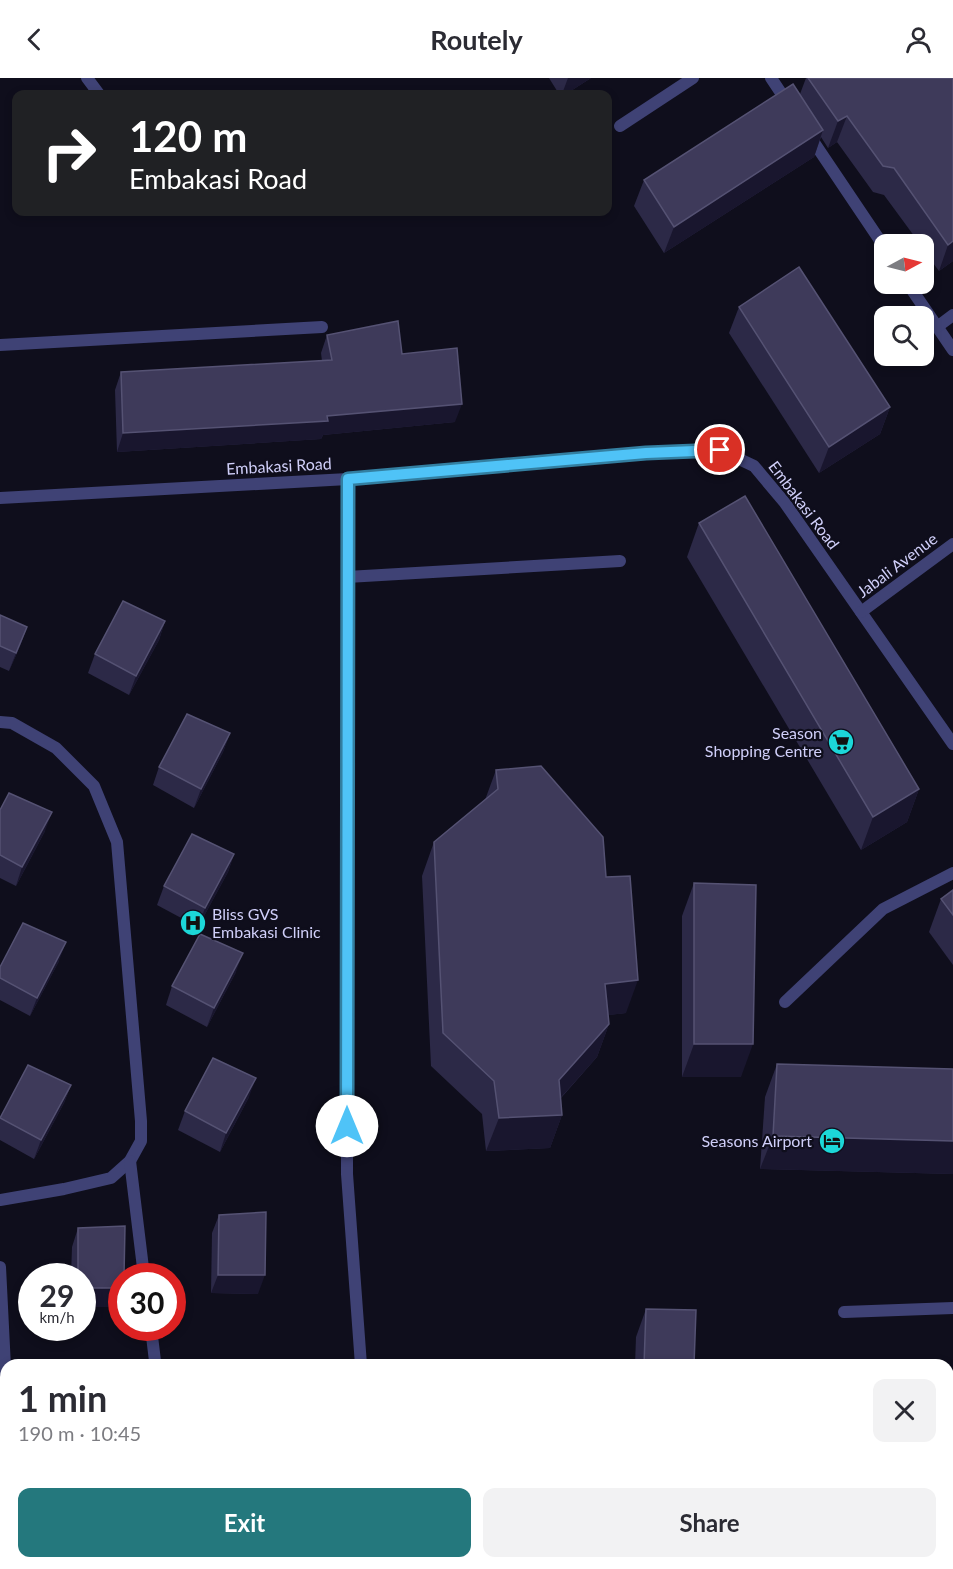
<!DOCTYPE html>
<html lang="en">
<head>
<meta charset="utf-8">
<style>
	:root { --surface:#fff; --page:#f2f2f3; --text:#2b2b33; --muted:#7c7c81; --accent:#24787d }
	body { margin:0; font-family:Lato,sans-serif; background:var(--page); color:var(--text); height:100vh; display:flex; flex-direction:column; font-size:22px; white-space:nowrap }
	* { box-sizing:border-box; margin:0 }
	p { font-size:20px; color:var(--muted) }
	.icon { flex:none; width:33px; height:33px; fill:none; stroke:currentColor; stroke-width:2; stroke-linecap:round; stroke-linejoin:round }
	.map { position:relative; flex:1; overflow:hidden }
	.panel { position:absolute; left:0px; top:1281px; width:954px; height:210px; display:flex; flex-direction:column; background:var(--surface); border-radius:18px 18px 0 0; box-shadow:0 3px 9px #0003 }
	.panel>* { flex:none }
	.banner { position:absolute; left:12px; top:12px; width:600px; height:126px; border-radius:12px; box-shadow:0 3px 9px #0003; background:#202124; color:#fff; overflow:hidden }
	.needle { width:39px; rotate:83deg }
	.controls { position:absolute; left:874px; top:156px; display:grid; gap:12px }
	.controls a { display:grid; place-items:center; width:60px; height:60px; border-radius:12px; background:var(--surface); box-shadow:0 3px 9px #0003; font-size:30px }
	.speed { position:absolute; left:18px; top:1185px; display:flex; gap:12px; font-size:30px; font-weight:700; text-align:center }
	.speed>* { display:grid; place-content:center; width:78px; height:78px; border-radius:50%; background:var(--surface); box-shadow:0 3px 9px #0003; line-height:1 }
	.speed small { font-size:15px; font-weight:400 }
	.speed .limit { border:9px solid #d22; background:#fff; color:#111 }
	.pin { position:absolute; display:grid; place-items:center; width:51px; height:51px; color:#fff; margin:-26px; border:3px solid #fff; border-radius:50%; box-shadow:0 2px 6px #0007 }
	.me { position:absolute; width:66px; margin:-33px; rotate:0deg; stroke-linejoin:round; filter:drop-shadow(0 0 4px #0008) }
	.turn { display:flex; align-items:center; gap:21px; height:126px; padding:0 18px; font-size:27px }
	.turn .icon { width:78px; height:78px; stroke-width:2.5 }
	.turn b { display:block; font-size:42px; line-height:51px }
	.round { display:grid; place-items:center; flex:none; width:63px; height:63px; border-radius:12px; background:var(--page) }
	.headline { display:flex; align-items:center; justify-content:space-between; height:102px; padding:0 18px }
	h1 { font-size:36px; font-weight:700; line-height:45px }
	.primary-button { display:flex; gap:12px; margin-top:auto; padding:12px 18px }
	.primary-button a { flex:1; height:69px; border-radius:12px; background:var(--accent); color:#fff; font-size:24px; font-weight:700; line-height:69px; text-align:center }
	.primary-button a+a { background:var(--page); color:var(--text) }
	header { display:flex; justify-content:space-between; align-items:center; height:78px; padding:0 18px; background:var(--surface); font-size:27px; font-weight:700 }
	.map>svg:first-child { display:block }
</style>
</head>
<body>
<header><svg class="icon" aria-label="back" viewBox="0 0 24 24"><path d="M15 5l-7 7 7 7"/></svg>Routely<svg class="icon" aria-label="person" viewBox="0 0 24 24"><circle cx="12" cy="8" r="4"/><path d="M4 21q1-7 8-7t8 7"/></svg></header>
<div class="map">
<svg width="953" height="1491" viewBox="0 0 953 1491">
	<rect width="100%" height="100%" fill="#0f0e1c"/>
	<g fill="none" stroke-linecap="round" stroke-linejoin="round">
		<!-- service -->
		<g stroke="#3f4275" stroke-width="12">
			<polyline points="87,0 99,16"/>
			<polyline points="771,0 789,27"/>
			<polyline points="620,48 693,0"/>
			<polyline points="809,57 885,170"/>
			<polyline points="908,206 953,272"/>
			<polyline points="937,249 953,237"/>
			<polyline points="0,267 322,249"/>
			<polyline points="347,499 620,483"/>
			<polyline points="0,644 12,645 56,670 94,708 117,764 141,1043 141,1063 130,1083 111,1100 64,1111 0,1122"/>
			<polyline points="785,924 883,831 953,795"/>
			<polyline points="130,1083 144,1198"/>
			<polyline points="0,1189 6,1309"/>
			<polyline points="844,1234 953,1230"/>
			<polyline points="151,1250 155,1283"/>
			<polyline points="0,1399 6,1357"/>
			<polyline points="0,1436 6,1436"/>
		</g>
		<!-- minor -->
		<g stroke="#3f4275" stroke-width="12">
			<polyline points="348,401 347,1096 361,1287"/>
			<polyline points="0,420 348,401 646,375 720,372 754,388 785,425 953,666"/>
			<polyline points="861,534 953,466"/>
			<polyline points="382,1485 383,1491"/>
		</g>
	</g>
	<!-- wall -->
	<g fill="#2c2947">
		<polygon points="549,0 591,0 566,16 559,16"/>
		<polygon points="806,0 953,0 953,183 939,193 924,173 924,166 920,166 884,117 873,114 837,64 828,70 821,59 814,79 664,175 634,128 644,102 800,16"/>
		<polygon points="739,229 890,329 880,356 819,395 729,255"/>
		<polygon points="327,257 402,276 455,344 323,357 321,361 117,374 115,312 121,294 322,283 321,275"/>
		<polygon points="699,445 919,711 907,744 861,772 687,479"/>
		<polygon points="0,537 27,549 20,568 9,593 0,589"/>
		<polygon points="165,543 159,562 129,617 88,595 95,576"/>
		<polygon points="230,655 223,674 194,730 153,707 159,689"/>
		<polygon points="496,692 606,799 626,935 608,937 609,946 597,979 561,1020 562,1037 550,1070 486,1073 482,1036 431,988 422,798 434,764 485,722"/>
		<polygon points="0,732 45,753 16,808 0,800"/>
		<polygon points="234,776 228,794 198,849 157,827 164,808"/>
		<polygon points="694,805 741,999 682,999 682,838"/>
		<polygon points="953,812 953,887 929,854 941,821"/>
		<polygon points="59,883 30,938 0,922 0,889"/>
		<polygon points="236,894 207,949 166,927 172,908"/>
		<polygon points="777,986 953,991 953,1096 760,1091 765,1019"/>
		<polygon points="71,1007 64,1025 34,1081 0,1062 0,1040"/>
		<polygon points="249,1019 220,1074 178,1052 185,1033"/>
		<polygon points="219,1137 258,1216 211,1215 212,1155"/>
		<polygon points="78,1150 117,1229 82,1198 71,1198 72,1169"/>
		<polygon points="646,1231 694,1287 635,1287 636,1259"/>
		<polygon points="445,1485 677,1485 677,1487 605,1487 604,1491 445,1491"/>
	</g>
	<!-- shaded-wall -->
	<g fill="#19162e">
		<polygon points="568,0 591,0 566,16 562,16"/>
		<polygon points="847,38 837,64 828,70 838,43"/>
		<polygon points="823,52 814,79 664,175 674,149"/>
		<polygon points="953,163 953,183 939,193 948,167"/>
		<polygon points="462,326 455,344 323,357 321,361 117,374 123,355 327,338"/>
		<polygon points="890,329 880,356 819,395 829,369"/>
		<polygon points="165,543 159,562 129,617 136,598"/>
		<polygon points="27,549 20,568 9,593 16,575"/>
		<polygon points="230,655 223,674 194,730 201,711"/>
		<polygon points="919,711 907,744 861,772 873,739"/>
		<polygon points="52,734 45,753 16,808 22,789"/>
		<polygon points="234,776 228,794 198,849 205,830"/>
		<polygon points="66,864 59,883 30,938 37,920"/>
		<polygon points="243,875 236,894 207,949 214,930"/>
		<polygon points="638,902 626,935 593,939 605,906"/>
		<polygon points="609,946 597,979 547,1035 559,1002"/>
		<polygon points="694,966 753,966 741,999 682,999"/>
		<polygon points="256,1000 249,1019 220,1074 226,1055"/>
		<polygon points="71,1007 64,1025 34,1081 41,1062"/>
		<polygon points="562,1037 550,1070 486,1073 499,1040"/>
		<polygon points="773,1058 953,1063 953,1096 760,1091"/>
		<polygon points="218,1197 265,1197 258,1216 211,1215"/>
		<polygon points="82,1210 122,1210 122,1218 117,1229 82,1229"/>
		<polygon points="548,1485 677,1485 677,1487 605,1487 604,1491 504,1491"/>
	</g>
	<!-- building -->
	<g fill="#3e3a5a" stroke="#555273" stroke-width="1.5">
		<polygon points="808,0 953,0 953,163 948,167 894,90 883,88 847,38 838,43"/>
		<polygon points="793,6 823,52 674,149 644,102"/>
		<polygon points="799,189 890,329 829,369 739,229"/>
		<polygon points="398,243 402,276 457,270 462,326 327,338 328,343 123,355 121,294 332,282 327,257"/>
		<polygon points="745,418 919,711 873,739 699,445"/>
		<polygon points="123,523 165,543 136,598 95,576"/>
		<polygon points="0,537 27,549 16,575 0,568"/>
		<polygon points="187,636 230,655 201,711 159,689"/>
		<polygon points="541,688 603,759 606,799 630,798 638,902 605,906 609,946 559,1002 562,1037 499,1040 494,1003 443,955 434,764 498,711 496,692"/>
		<polygon points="9,715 52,734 22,789 0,777 0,732"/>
		<polygon points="192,756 234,776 205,830 164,808"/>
		<polygon points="694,805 756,807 753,966 694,966"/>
		<polygon points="953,812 953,837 941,821"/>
		<polygon points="23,845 66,864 37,920 0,900 0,889"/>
		<polygon points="200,856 243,875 214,930 172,908"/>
		<polygon points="213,980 256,1000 226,1055 185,1033"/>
		<polygon points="777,986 953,991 953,1063 773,1058"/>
		<polygon points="28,987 71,1007 41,1062 0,1040"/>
		<polygon points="266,1134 265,1197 218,1197 219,1137"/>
		<polygon points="125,1148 124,1198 122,1198 122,1210 82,1210 82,1198 78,1198 78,1150"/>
		<polygon points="646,1231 696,1232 694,1287 644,1287"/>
		<polygon points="276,1286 276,1287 253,1287"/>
		<polygon points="458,1485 548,1485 504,1491 459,1491"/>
	</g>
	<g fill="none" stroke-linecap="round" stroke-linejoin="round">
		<!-- route casing -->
		<g stroke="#337fa1" stroke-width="15">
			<polyline id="route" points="347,1048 348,401 646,375 720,372"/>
		</g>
		<!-- route -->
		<use href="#route" stroke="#4fc3f7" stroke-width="10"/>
	</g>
	<!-- icons -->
	<defs>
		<g id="supermarket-disc" transform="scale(1.35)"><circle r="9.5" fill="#1cd7d8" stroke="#0f0e1c"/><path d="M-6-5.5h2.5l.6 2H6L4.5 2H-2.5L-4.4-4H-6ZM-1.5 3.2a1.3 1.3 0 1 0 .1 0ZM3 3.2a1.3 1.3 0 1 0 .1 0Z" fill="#111"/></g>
		<g id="hospital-disc" transform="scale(1.35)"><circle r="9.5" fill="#1cd7d8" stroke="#0f0e1c"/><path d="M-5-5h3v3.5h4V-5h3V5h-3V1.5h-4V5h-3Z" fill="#111"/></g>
		<g id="hotel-disc" transform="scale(1.35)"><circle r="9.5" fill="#1cd7d8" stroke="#0f0e1c"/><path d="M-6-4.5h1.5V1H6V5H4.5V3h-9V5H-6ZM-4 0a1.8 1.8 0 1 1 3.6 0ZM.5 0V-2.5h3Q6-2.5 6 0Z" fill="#111"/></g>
	</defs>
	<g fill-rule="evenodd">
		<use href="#supermarket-disc" x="841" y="664"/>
		<use href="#hospital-disc" x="193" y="845"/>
		<use href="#hotel-disc" x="832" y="1063"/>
	</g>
	<g text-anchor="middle" stroke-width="4.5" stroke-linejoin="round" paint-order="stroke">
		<!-- street labels -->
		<g font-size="16" fill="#d0cff9" stroke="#0f0e1c">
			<text transform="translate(279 388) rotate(-3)" y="6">Embakasi Road</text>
			<text transform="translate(804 427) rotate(53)" y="6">Embakasi Road</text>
			<text transform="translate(897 487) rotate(-37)" y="6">Jabali Avenue</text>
		</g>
		<!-- poi labels -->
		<g font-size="16" fill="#d0cff9" stroke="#0f0e1c" text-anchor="end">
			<text x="822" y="661">Season<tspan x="822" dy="18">Shopping Centre</tspan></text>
			<text x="212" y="842" text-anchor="start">Bliss GVS<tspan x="212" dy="18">Embakasi Clinic</tspan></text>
			<text x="812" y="1069">Seasons Airport</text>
		</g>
	</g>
</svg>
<div class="controls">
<a><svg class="needle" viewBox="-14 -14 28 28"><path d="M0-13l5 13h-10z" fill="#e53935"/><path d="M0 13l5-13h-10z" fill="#7c7c81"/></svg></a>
<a><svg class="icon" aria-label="search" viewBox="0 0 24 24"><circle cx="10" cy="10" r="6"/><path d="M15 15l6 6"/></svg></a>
</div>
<div class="speed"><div>29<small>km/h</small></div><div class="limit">30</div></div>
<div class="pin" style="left:720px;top:372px;background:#d93025"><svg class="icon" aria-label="arrive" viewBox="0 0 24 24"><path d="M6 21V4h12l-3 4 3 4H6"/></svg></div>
<svg class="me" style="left:347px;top:1048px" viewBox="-20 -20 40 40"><circle r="19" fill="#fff"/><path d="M0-13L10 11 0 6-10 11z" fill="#4fc3f7"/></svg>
<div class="banner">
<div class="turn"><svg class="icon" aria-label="right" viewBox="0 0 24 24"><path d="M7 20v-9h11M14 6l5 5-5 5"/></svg><div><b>120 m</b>Embakasi Road</div></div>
</div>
<section class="panel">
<div class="headline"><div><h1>1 min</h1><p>190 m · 10:45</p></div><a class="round"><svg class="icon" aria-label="close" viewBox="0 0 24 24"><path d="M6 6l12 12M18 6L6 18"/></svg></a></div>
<div class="primary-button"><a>Exit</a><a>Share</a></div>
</section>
</div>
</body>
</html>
